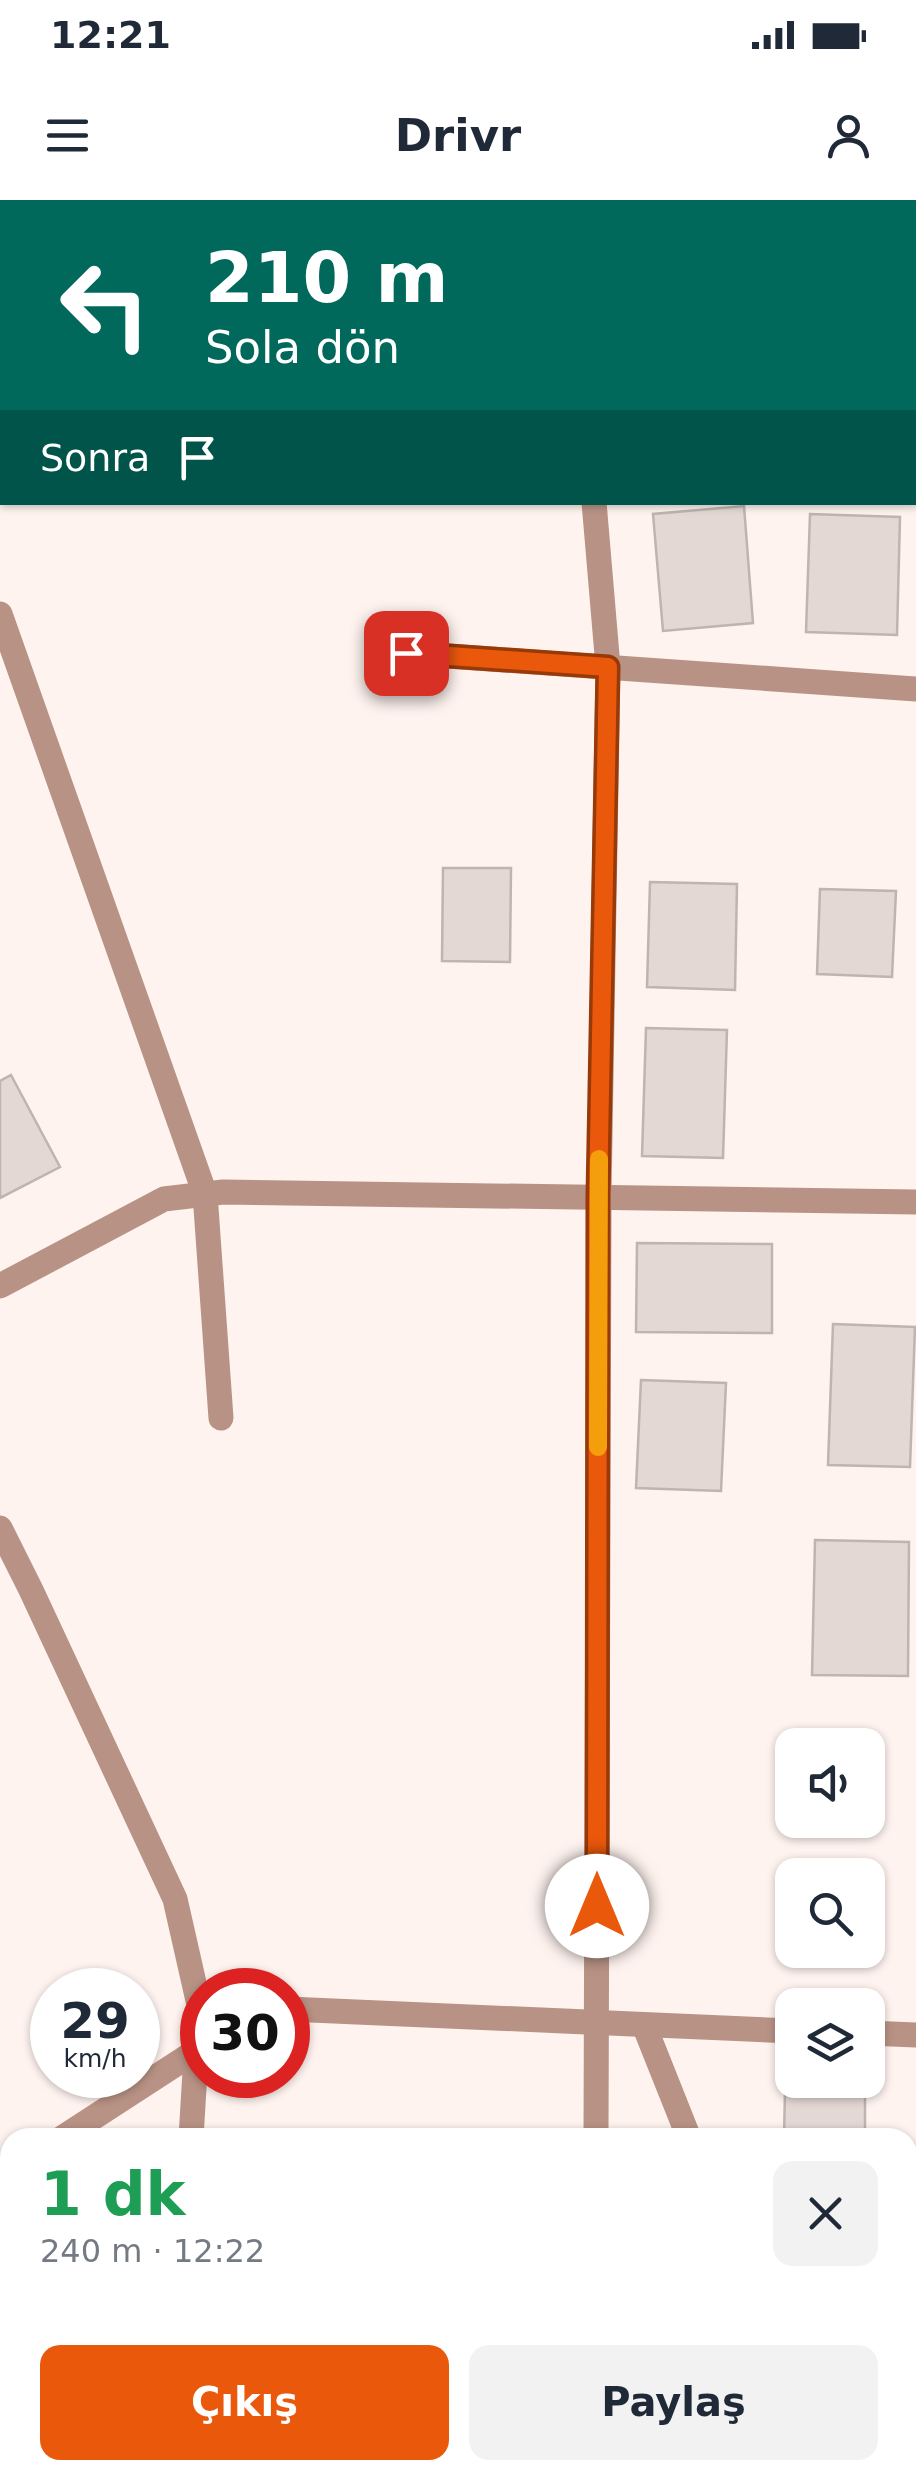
<!DOCTYPE html>
<html lang="tr">
<head>
<meta charset="utf-8">
<style>
	:root { --surface:#fff; --page:#f2f2f3; --text:#1f2937; --muted:#747a83; --accent:#ea580c }
	body { margin:0; font-family:"DejaVu Sans",sans-serif; background:var(--page); color:var(--text); height:100vh; display:flex; flex-direction:column; font-size:38px; white-space:nowrap }
	* { box-sizing:border-box; margin:0 }
	p { font-size:32px; color:var(--muted) }
	.icon { flex:none; width:55px; height:55px; fill:none; stroke:currentColor; stroke-width:2; stroke-linecap:round; stroke-linejoin:round }
	.map { position:relative; flex:1; overflow:hidden }
	.panel { position:absolute; left:0px; top:1928px; width:918px; height:352px; display:flex; flex-direction:column; background:var(--surface); border-radius:30px 30px 0 0; box-shadow:0 2px 8px #0004 }
	.panel>* { flex:none }
	.top-card { position:absolute; left:0px; top:0px; width:918px; height:305px; box-shadow:0 2px 8px #0004; background:#00695c; color:#fff; overflow:hidden }
	.buttons { position:absolute; left:775px; top:1528px; display:grid; gap:20px }
	.buttons a { display:grid; place-items:center; width:110px; height:110px; border-radius:20px; background:var(--surface); box-shadow:0 2px 8px #0004; font-size:50px }
	.speed { position:absolute; left:30px; top:1768px; display:flex; gap:20px; font-size:50px; font-weight:700; text-align:center }
	.speed>* { display:grid; place-content:center; width:130px; height:130px; border-radius:50%; background:var(--surface); box-shadow:0 2px 8px #0004; line-height:1 }
	.speed small { font-size:25px; font-weight:400 }
	.speed .limit { border:15px solid #d22; background:#fff; color:#111 }
	.pin { position:absolute; display:grid; place-items:center; width:85px; height:85px; color:#fff; margin:-42px; border-radius:20px; box-shadow:0 5px 15px #0006 }
	.me { position:absolute; width:110px; margin:-55px; rotate:0deg; stroke-linejoin:round; filter:drop-shadow(0 0 8px #0008) }
	.turn { display:flex; align-items:center; gap:35px; height:210px; padding:0 40px; font-size:45px }
	.turn .icon { width:130px; height:130px; stroke-width:2.5 }
	.turn b { display:block; font-size:70px; line-height:85px }
	.then { display:flex; align-items:center; height:95px; padding:0 40px; background:#0003; gap:20px; font-size:38px }
	.round { display:grid; place-items:center; flex:none; width:105px; height:105px; border-radius:20px; background:var(--page) }
	.headline { display:flex; align-items:center; justify-content:space-between; height:170px; padding:0 40px }
	h1 { font-size:60px; font-weight:600; line-height:75px; color:#1e9e55 }
	.action { display:flex; gap:20px; margin-top:auto; padding:20px 40px }
	.action a { flex:1; height:115px; border-radius:20px; background:var(--accent); color:#fff; font-size:40px; font-weight:600; line-height:115px; text-align:center }
	.action a+a { background:var(--page); color:var(--text) }
	.status { display:flex; justify-content:space-between; align-items:center; height:70px; padding:0 50px; background:var(--surface); direction:ltr }
	.status svg { height:28px; fill:currentColor }
	header { display:flex; justify-content:space-between; align-items:center; height:130px; padding:0 40px; background:var(--surface); font-size:45px; font-weight:600 }
	.map>svg:first-child { display:block }
</style>
</head>
<body>
<div class="status"><b>12:21</b><svg viewBox="0 0 49 12"><path d="M0 12V9h3v3zM5 12V6h3v6zM10 12V3h3v9zM15 12V0h3v12zM26 1h20v11H26zM47 4h2v5h-2z"/></svg></div>
<header><svg class="icon" aria-label="menu" viewBox="0 0 24 24"><path d="M4 6h16M4 12h16M4 18h16"/></svg>Drivr<svg class="icon" aria-label="person" viewBox="0 0 24 24"><circle cx="12" cy="8" r="4"/><path d="M4 21q1-7 8-7t8 7"/></svg></header>
<div class="map">
<svg width="916" height="2278" viewBox="0 0 916 2278">
	<rect width="100%" height="100%" fill="#fef3ef"/>
	<!-- building -->
	<g fill="#e3d8d4" stroke="#bfb4b0" stroke-width="2.5">
		<polygon points="744,306 753,423 663,431 653,314"/>
		<polygon points="810,314 900,317 897,435 806,432"/>
		<polygon points="443,668 511,668 510,762 442,761"/>
		<polygon points="650,682 737,684 735,790 647,787"/>
		<polygon points="820,689 896,691 892,777 817,774"/>
		<polygon points="646,828 727,830 723,958 642,956"/>
		<polygon points="11,875 60,967 0,998 0,881"/>
		<polygon points="637,1043 772,1044 772,1133 636,1132"/>
		<polygon points="833,1124 915,1127 910,1267 828,1265"/>
		<polygon points="641,1180 726,1183 721,1291 636,1288"/>
		<polygon points="815,1340 909,1342 908,1476 812,1475"/>
		<polygon points="785,1890 865,1891 865,1938 784,1938"/>
		<polygon points="652,2270 731,2270 734,2278 655,2278"/>
	</g>
	<g fill="none" stroke-linecap="round" stroke-linejoin="round">
		<!-- minor -->
		<g stroke="#b89385" stroke-width="25">
			<polyline points="568,0 568,2"/>
			<polyline points="283,2 287,0"/>
			<polyline points="0,176 2,174"/>
			<polyline points="594,302 608,467 599,995 596,1938"/>
			<polyline points="0,414 205,994 221,1218"/>
			<polyline points="405,453 916,489"/>
			<polyline points="0,1086 164,999 223,992 916,1002"/>
			<polyline points="0,1328 31,1390 175,1699 199,1805 191,1938"/>
			<polyline points="288,1809 792,1831"/>
			<polyline points="644,1825 689,1938"/>
			<polyline points="868,1833 916,1835"/>
			<polyline points="62,1938 196,1851"/>
			<polyline points="0,1977 10,1971"/>
			<polyline points="824,2270 827,2278"/>
			<polyline points="179,2278 180,2270"/>
			<polyline points="595,2278 595,2270"/>
		</g>
	</g>
	<g fill="none" stroke-linecap="round" stroke-linejoin="round">
		<!-- route casing -->
		<g stroke="#983908" stroke-width="25">
			<polyline id="route" points="406,453 608,467 598,996 597,1706"/>
		</g>
		<!-- route -->
		<use href="#route" stroke="#ea580c" stroke-width="18"/>
		<!-- slow -->
		<polyline stroke="#f59e0b" stroke-width="18" points="598,1247 599,959"/>
	</g>
</svg>
<div class="buttons">
<a><svg class="icon" aria-label="sound" viewBox="0 0 24 24"><path d="M4 9h4l5-4v14l-5-4H4zM17 9q2 3 0 6"/></svg></a>
<a><svg class="icon" aria-label="search" viewBox="0 0 24 24"><circle cx="10" cy="10" r="6"/><path d="M15 15l6 6"/></svg></a>
<a><svg class="icon" aria-label="layers" viewBox="0 0 24 24"><path d="M12 4l9 5-9 5-9-5zM3 14l9 5 9-5"/></svg></a>
</div>
<div class="speed"><div>29<small>km/h</small></div><div class="limit">30</div></div>
<div class="pin" style="left:406px;top:453px;background:#d93025"><svg class="icon" aria-label="arrive" viewBox="0 0 24 24"><path d="M6 21V4h12l-3 4 3 4H6"/></svg></div>
<svg class="me" style="left:597px;top:1706px" viewBox="-20 -20 40 40"><circle r="19" fill="#fff"/><path d="M0-13L10 11 0 6-10 11z" fill="#ea580c"/></svg>
<div class="top-card">
<div class="turn"><svg class="icon" aria-label="left" viewBox="0 0 24 24"><path d="M17 20v-9H6M10 6l-5 5 5 5"/></svg><div><b>210 m</b>Sola dön</div></div>
<div class="then">Sonra<svg class="icon" aria-label="arrive" viewBox="0 0 24 24"><path d="M6 21V4h12l-3 4 3 4H6"/></svg></div>
</div>
<section class="panel">
<div class="headline"><div><h1>1 dk</h1><p>240 m · 12:22</p></div><a class="round"><svg class="icon" aria-label="close" viewBox="0 0 24 24"><path d="M6 6l12 12M18 6L6 18"/></svg></a></div>
<div class="action"><a>Çıkış</a><a>Paylaş</a></div>
</section>
</div>
</body>
</html>
